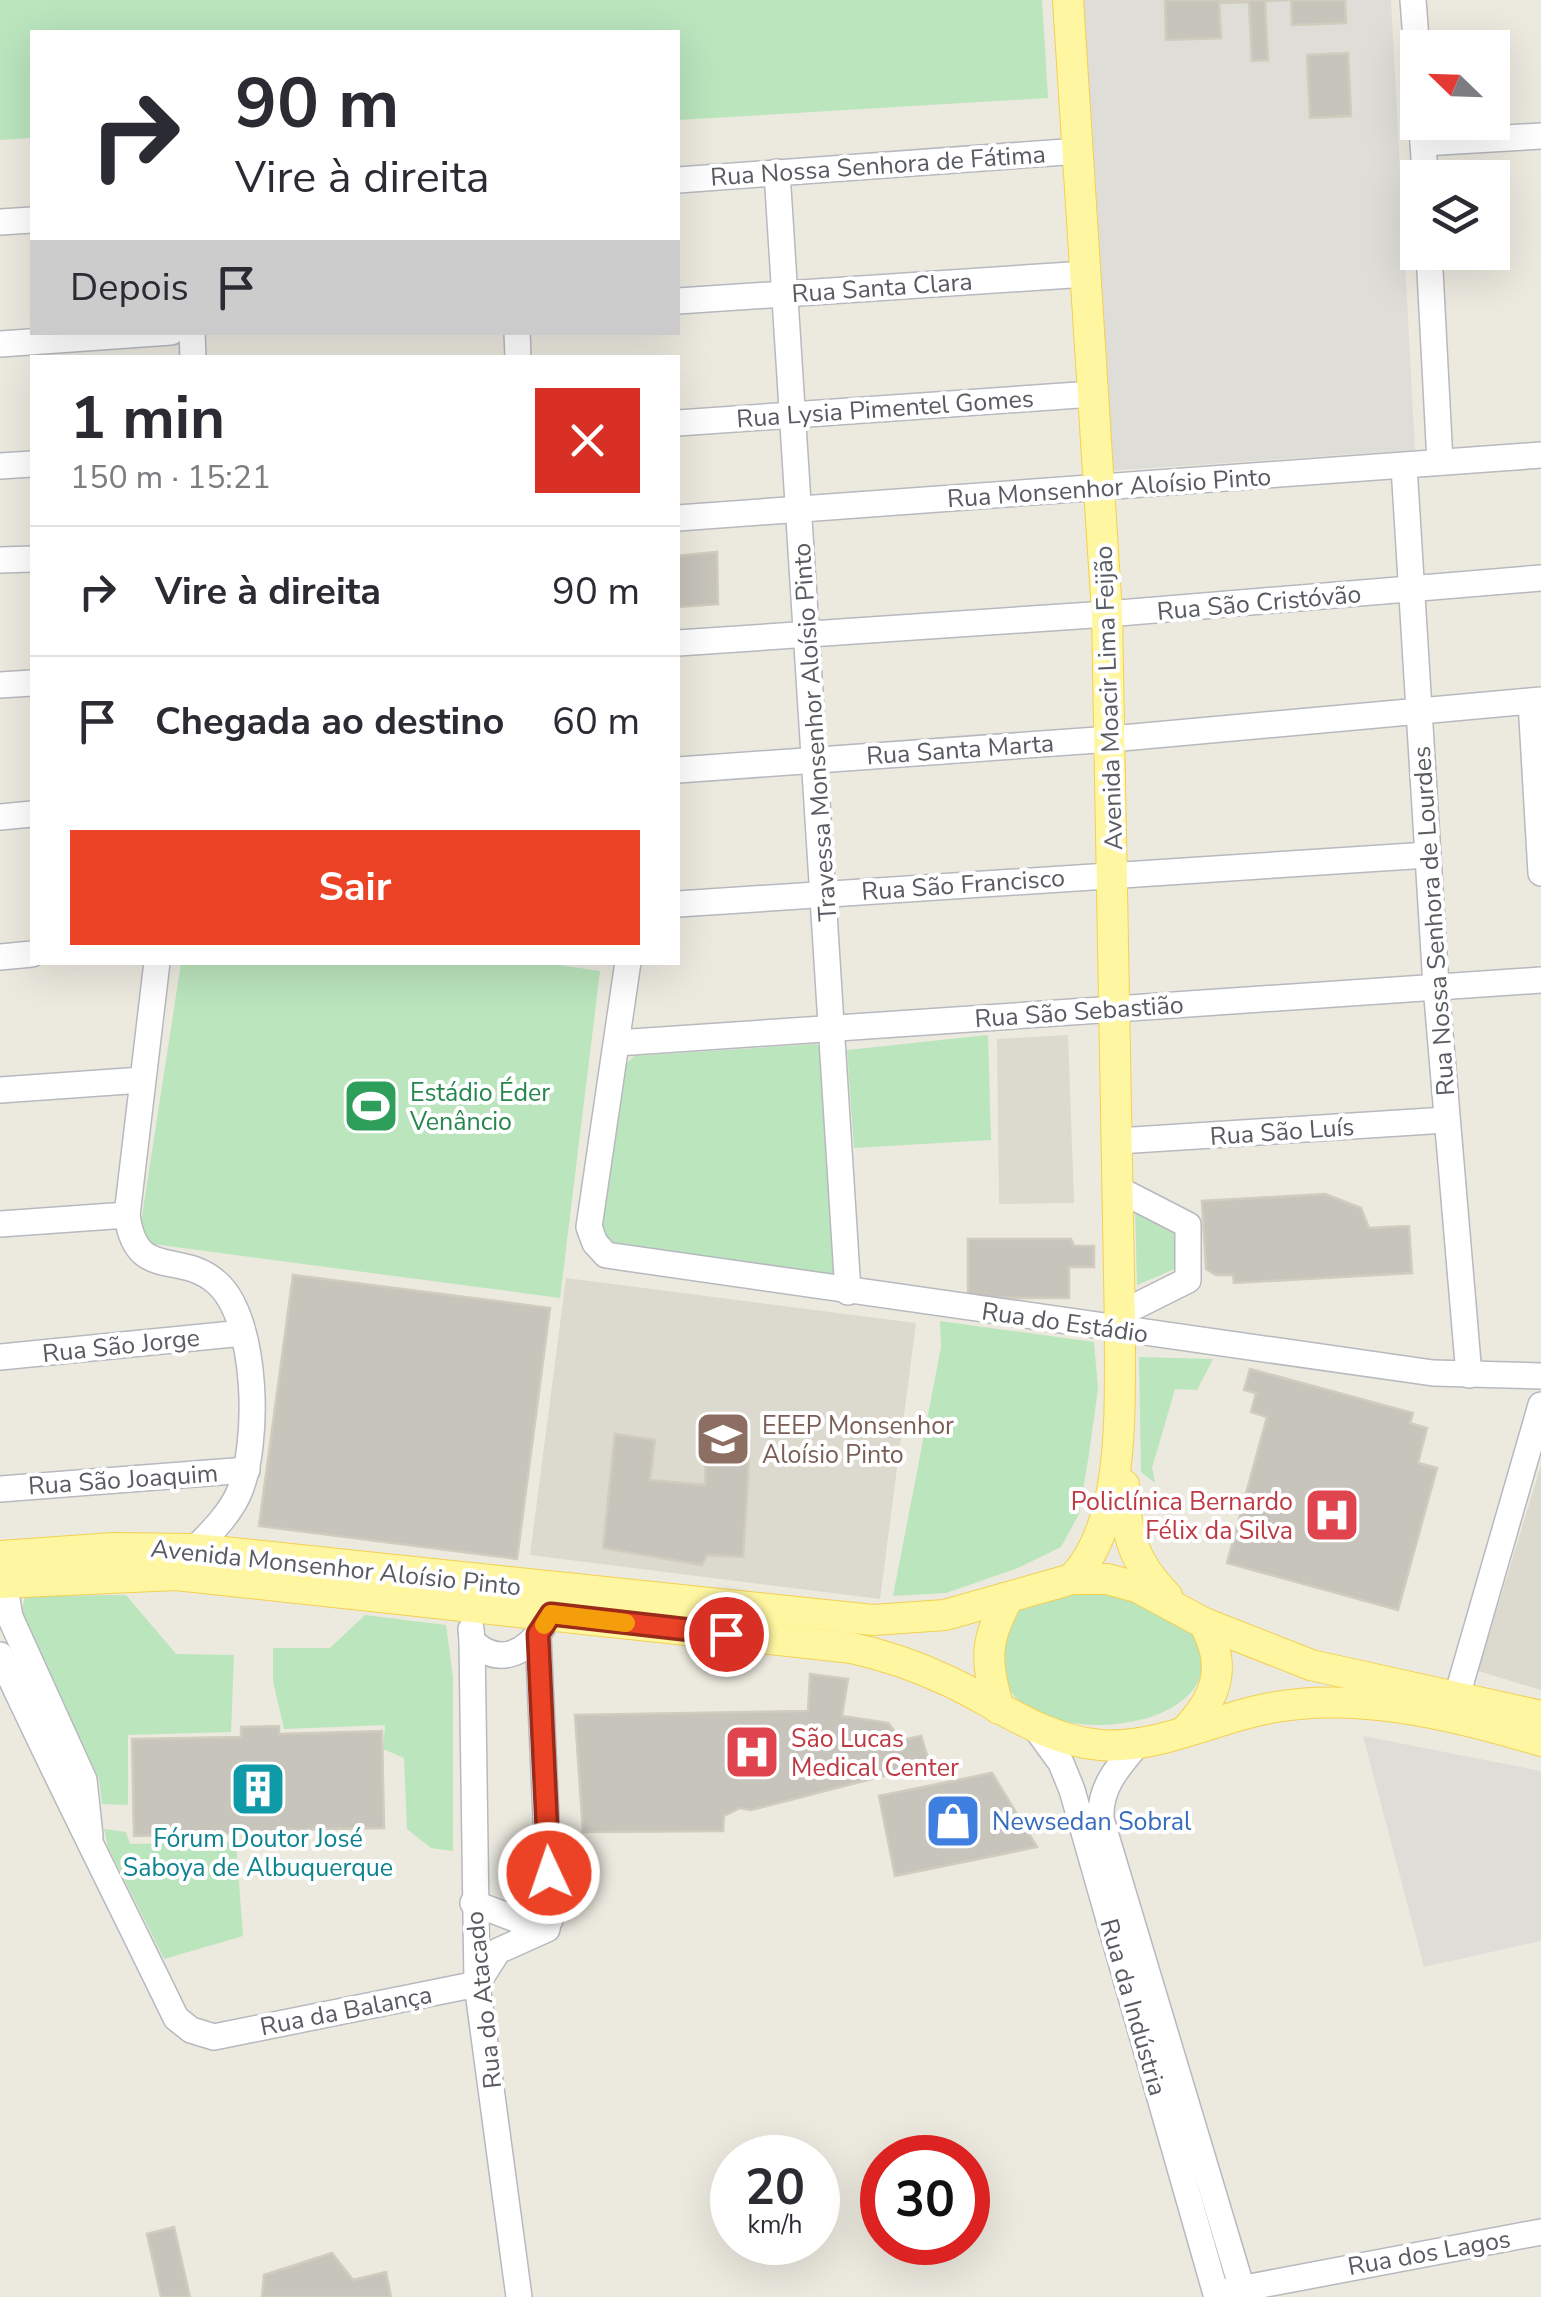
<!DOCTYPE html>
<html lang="pt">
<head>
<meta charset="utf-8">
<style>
	:root { --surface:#fff; --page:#f2f2f3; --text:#2b2b33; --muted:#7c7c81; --line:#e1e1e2; --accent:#ec4225 }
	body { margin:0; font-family:"Nunito Sans",sans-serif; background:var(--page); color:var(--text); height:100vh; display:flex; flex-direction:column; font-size:38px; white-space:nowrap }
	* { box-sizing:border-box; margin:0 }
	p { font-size:32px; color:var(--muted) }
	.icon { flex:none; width:55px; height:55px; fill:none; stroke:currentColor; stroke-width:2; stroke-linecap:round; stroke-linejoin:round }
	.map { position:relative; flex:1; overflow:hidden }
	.details { position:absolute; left:30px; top:355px; width:650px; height:610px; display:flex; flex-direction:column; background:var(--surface); border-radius:0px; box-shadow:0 10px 40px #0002 }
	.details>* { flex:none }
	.guide { position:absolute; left:30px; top:30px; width:650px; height:305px; border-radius:0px; box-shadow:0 10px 40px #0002; background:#fff; color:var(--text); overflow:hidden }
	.needle { width:65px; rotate:293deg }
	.fabs { position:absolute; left:1400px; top:30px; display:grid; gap:20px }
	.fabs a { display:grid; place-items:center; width:110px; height:110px; border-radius:0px; background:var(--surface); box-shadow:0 10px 40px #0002; font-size:50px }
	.speed { position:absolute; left:710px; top:2135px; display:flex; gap:20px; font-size:50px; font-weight:700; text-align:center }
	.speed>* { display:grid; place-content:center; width:130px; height:130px; border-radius:50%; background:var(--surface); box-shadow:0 10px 40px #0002; line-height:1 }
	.speed small { font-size:25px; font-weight:400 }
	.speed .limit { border:15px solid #d22; background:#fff; color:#111 }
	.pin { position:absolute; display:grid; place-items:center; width:85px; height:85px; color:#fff; margin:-42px; border:5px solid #fff; border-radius:50%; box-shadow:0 2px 10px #0007 }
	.me { position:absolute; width:110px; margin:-55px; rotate:357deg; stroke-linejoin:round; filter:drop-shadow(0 0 8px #0008) }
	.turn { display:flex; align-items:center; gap:35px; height:210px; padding:0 40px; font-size:45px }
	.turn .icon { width:130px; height:130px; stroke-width:2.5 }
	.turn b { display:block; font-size:70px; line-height:85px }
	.then { display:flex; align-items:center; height:95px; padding:0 40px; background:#0003; gap:20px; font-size:38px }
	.round { display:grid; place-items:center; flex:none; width:105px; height:105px; border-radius:0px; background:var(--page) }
	.headline { display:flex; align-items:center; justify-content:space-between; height:170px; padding:0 40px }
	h1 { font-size:60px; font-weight:700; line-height:75px }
	.primary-button { display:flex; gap:20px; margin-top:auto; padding:20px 40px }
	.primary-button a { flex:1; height:115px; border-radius:0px; background:var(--accent); color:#fff; font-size:40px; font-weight:700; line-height:115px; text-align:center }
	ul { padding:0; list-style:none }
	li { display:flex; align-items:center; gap:30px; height:130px; padding:0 40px; border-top:2px solid var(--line) }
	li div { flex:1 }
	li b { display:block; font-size:38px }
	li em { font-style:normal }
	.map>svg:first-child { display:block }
</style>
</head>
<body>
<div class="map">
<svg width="1541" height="2297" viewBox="0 0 1541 2297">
	<rect width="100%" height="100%" fill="#eceadf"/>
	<!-- industrial -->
	<g fill="#dfddd7">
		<polygon points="1078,0 1391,0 1415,450 1106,471"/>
		<polygon points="1363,1736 1541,1771 1541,1941 1424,1967"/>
	</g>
	<!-- education -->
	<g fill="#dcd9ce">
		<polygon points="1068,1035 1074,1203 999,1204 997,1039"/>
		<polygon points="566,1278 916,1323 880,1599 530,1555"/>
		<polygon points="1541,1465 1541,1690 1478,1671"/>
	</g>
	<!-- green -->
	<g fill="#bae5bd">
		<polygon points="0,0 1042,0 1048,98 678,120 678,32 32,32 32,138 0,140"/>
		<polygon points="539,962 600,971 560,1298 138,1242 181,963"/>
		<polygon points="988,1035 991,1140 854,1148 847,1050"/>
		<polygon points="817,1044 823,1055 838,1275 823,1279 615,1251 598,1230 624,1066 634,1056"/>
		<polygon points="1135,1204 1175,1223 1177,1268 1137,1285"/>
		<polygon points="940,1321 1094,1342 1098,1389 1089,1454 1079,1514 1061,1547 1018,1568 946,1593 893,1596 941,1347"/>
		<polygon points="1139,1357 1213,1359 1197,1390 1175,1389 1152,1468 1155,1483 1141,1472"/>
		<path d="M1107,1589L1189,1629L1203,1644C1202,1657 1203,1671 1198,1682C1165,1747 977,1741 1004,1644C1006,1635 1007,1622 1012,1614C1029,1590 1079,1593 1107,1589Z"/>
		<polygon points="126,1595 176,1654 234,1655 231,1732 128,1735 128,1805 102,1804 99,1779 21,1614 25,1596"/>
		<polygon points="365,1615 446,1625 453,1677 453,1851 431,1848 407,1829 404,1758 383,1749 385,1725 284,1729 273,1681 273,1648 330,1648"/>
		<polygon points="104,1829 126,1832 130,1844 236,1842 243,1936 164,1959 108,1847"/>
	</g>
	<!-- building -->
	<g fill="#c7c4bc" stroke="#d0ccbe" stroke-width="2.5">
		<polygon points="1165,0 1289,0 1265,1 1268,60 1252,61 1249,2 1219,3 1221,38 1166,40"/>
		<polygon points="1291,0 1345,0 1346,23 1292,25"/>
		<polygon points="1348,53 1351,116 1310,118 1307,55"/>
		<polygon points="717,552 718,604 678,607 678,556"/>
		<polygon points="1325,1194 1361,1208 1369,1228 1409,1226 1412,1273 1234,1283 1233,1275 1216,1275 1206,1269 1202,1201"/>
		<polygon points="968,1239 1071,1239 1074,1246 1094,1246 1094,1267 1069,1267 1069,1298 968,1298"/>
		<polygon points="293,1275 550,1308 517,1559 259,1526"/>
		<polygon points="1250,1369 1413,1413 1410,1423 1427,1428 1418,1463 1437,1468 1398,1610 1227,1563 1267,1417 1251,1412 1256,1393 1244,1390"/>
		<polygon points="615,1434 655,1440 650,1480 705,1485 706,1446 750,1443 743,1557 707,1555 702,1565 603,1548"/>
		<polygon points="810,1674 848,1679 842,1716 888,1723 902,1740 921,1736 930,1764 751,1810 740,1808 724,1816 723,1831 583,1832 575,1715 808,1711"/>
		<polygon points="279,1726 279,1734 382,1731 384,1828 282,1830 282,1844 243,1845 242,1833 134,1836 132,1739 241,1737 241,1727"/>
		<polygon points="992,1773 1037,1847 895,1876 879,1796"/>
		<polygon points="174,2227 190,2297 161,2297 147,2234"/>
		<polygon points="332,2253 353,2280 386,2272 391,2297 262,2297 264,2275"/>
	</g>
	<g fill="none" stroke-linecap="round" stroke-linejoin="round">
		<!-- minor casing -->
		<g stroke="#b7b9bf" stroke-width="28">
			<g id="minor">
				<polyline points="1413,0 1418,65"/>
				<polyline points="1422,122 1425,178"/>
				<polyline points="1423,143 1541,136"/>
				<polyline points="777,172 848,1292"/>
				<polyline points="678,180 1079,151"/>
				<polyline points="0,222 32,220"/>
				<polyline points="1429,252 1440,462"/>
				<polyline points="678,301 1086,274"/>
				<polyline points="192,332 193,358"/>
				<polyline points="517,332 518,358"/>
				<polyline points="0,344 171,332"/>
				<polyline points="678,423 1093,394"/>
				<polyline points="0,466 32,464"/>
				<polyline points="1404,466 1436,986 1469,1375"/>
				<polyline points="678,518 1541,455"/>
				<polyline points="0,560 32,559"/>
				<polyline points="678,643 1107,614 1541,578"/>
				<polyline points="0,685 32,683"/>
				<polyline points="1531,701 1541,873"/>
				<polyline points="678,770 1111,739 1541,700"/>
				<polyline points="0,817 32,814"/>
				<polyline points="678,904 1428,855"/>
				<polyline points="0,957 32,954"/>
				<path d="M157,962L127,1215C136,1282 179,1250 216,1282C259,1318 260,1448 238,1495C228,1516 211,1532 195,1549"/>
				<polyline points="628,962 589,1227 595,1243 606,1255 1433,1373 1541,1376"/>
				<polyline points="617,1043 1541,980"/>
				<polyline points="0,1090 142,1080"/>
				<polyline points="1118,1141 1446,1120"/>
				<polyline points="1118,1189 1188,1225 1188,1280 1120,1314"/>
				<polyline points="0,1224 127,1215"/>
				<polyline points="0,1357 243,1333"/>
				<polyline points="0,1489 247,1470"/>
				<polyline points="4,1582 10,1617 84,1780 90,1836"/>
				<path d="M471,1629L472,1641C498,1667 525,1654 543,1627"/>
				<polyline points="472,1641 477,1984 519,2297"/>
				<path d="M0,1655C56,1777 117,1896 176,2018L191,2030L214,2037L477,1984L498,1951L547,1929L550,1911L538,1634"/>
				<polyline points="1457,1696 1541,1405"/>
				<polyline points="1035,1727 1061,1763 1072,1790 1216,2294"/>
				<path d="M1140,1741C1120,1765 1099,1786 1101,1819L1242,2289"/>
				<polyline points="473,1903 518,1920 550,1920"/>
				<polyline points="1229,2291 1541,2232"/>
			</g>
		</g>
		<!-- major casing -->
		<g stroke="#f3d051" stroke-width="32">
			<g id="major">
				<path d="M1068,0L1107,614L1120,1330C1119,1405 1127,1522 1072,1579"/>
				<path d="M1124,1485C1125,1533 1133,1562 1167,1596"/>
				<polyline points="0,1556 113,1548 195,1549 873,1620 945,1615 1072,1579 1107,1579 1137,1587 1204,1623 1311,1665 1541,1716"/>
				<path d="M0,1583L176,1575L852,1648C884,1655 916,1666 946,1680C997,1703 1042,1740 1100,1745C1152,1749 1206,1723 1256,1711C1348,1689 1452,1714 1541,1741"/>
				<path d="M999,1709C985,1662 984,1640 1009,1597"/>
				<path d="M1184,1732C1217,1698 1228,1667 1204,1623"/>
			</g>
		</g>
		<!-- minor -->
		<use href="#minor" stroke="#fff" stroke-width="25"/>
		<!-- major -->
		<use href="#major" stroke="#fff6a1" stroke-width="30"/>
	</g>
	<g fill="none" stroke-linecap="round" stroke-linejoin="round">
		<!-- route casing -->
		<g stroke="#992b18" stroke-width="25">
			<polyline id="route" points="549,1873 538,1634 551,1614 726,1634"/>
		</g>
		<!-- route -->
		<use href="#route" stroke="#ec4225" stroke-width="18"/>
		<!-- slow -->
		<polyline stroke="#f59e0b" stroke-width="18" points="544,1625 551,1614 626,1623"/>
	</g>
	<!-- icons -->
	<defs>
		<g id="stadium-square" transform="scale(2.875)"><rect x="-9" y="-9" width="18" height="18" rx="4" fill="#2e9e5b" stroke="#fff"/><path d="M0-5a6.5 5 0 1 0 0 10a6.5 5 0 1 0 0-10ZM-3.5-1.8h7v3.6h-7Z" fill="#fff"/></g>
		<g id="school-square" transform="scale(2.875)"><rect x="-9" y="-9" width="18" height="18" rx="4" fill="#8d6e63" stroke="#fff"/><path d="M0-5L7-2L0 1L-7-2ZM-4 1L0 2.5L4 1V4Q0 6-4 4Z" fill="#fff"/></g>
		<g id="hospital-square" transform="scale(2.875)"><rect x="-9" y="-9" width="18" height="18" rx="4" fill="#e0444e" stroke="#fff"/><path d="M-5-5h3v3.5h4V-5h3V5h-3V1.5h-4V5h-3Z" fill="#fff"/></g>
		<g id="building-square" transform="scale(2.875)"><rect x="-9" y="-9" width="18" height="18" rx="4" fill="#0f9aa8" stroke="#fff"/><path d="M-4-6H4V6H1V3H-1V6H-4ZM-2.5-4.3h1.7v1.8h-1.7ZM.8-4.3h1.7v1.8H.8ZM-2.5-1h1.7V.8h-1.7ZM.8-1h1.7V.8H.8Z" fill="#fff"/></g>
		<g id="shop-square" transform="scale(2.875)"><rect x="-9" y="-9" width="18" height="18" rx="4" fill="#3f7fe0" stroke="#fff"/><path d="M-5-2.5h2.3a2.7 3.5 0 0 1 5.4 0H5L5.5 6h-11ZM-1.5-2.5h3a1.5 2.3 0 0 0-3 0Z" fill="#fff"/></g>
	</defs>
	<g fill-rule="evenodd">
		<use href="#stadium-square" x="371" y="1106"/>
		<use href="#school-square" x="723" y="1439"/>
		<use href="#hospital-square" x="1332" y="1515"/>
		<use href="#hospital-square" x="752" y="1752"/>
		<use href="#building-square" x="258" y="1789"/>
		<use href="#shop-square" x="953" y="1821"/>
	</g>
	<g text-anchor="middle" stroke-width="8" stroke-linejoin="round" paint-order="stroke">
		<!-- street labels -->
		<g font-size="25" fill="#585b61" stroke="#fff">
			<text transform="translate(878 165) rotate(-4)" y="9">Rua Nossa Senhora de Fátima</text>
			<text transform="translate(882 287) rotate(-4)" y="9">Rua Santa Clara</text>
			<text transform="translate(885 408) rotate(-4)" y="9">Rua Lysia Pimentel Gomes</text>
			<text transform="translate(1109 487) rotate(-4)" y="9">Rua Monsenhor Aloísio Pinto</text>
			<text transform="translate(1259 602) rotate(-5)" y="9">Rua São Cristóvão</text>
			<text transform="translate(1108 698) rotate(-92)" y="9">Avenida Moacir Lima Feijão</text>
			<text transform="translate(814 732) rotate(-94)" y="9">Travessa Monsenhor Aloísio Pinto</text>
			<text transform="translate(960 749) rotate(-4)" y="9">Rua Santa Marta</text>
			<text transform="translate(963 884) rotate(-4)" y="9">Rua São Francisco</text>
			<text transform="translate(1433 921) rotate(-94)" y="9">Rua Nossa Senhora de Lourdes</text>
			<text transform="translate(1079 1011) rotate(-4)" y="9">Rua São Sebastião</text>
			<text transform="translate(1282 1131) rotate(-4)" y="9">Rua São Luís</text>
			<text transform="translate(1065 1322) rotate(8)" y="9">Rua do Estádio</text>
			<text transform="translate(121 1345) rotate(-6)" y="9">Rua São Jorge</text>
			<text transform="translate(123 1479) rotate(-4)" y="9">Rua São Joaquim</text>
			<text transform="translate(336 1567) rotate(6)" y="9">Avenida Monsenhor Aloísio Pinto</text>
			<text transform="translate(483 2000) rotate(-96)" y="9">Rua do Atacado</text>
			<text transform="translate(1134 2007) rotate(74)" y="9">Rua da Indústria</text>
			<text transform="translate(346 2010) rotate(-11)" y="9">Rua da Balança</text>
			<text transform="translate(1429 2252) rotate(-10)" y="9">Rua dos Lagos</text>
		</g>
		<!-- leisure labels -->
		<g font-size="25" fill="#27864d" stroke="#fff" text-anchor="start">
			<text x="410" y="1101">Estádio Éder<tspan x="410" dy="29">Venâncio</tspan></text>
		</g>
		<!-- education labels -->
		<g font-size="25" fill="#785e54" stroke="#fff" text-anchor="start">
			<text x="762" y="1434">EEEP Monsenhor<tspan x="762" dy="29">Aloísio Pinto</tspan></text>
		</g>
		<!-- health labels -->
		<g font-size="25" fill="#be3a42" stroke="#fff" text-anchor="end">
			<text x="1293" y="1510">Policlínica Bernardo<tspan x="1293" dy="29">Félix da Silva</tspan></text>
			<text x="791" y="1747" text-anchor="start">São Lucas<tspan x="791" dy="29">Medical Center</tspan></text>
		</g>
		<!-- shop labels -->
		<g font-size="25" fill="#366cbe" stroke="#fff" text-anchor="start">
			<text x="992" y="1830">Newsedan Sobral</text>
		</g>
		<!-- culture labels -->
		<g font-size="25" fill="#0d838f" stroke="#fff">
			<text x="258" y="1847">Fórum Doutor José<tspan x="258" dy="29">Saboya de Albuquerque</tspan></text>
		</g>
	</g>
</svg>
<div class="fabs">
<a><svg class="needle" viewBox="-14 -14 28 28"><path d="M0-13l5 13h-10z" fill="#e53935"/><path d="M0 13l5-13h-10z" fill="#7c7c81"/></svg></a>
<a><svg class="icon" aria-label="layers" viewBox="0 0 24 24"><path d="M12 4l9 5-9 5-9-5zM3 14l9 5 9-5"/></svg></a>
</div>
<div class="speed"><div>20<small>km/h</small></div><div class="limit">30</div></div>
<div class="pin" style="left:726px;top:1634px;background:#d93025"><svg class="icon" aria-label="arrive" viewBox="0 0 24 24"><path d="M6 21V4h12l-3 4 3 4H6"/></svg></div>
<svg class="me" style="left:549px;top:1873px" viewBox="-20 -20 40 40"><circle r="17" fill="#ec4225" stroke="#fff" stroke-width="3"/><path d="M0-11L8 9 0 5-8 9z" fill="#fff"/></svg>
<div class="guide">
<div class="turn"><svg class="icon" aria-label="right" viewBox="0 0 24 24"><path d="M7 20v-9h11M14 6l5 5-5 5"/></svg><div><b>90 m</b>Vire à direita</div></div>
<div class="then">Depois<svg class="icon" aria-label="arrive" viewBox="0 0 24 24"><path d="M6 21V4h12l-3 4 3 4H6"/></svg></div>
</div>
<section class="details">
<div class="headline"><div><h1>1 min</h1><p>150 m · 15:21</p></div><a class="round" style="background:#d93025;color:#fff"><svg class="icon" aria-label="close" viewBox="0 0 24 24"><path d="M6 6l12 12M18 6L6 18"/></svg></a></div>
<ul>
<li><svg class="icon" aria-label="right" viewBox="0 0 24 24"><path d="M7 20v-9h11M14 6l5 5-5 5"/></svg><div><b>Vire à direita</b></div><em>90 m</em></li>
<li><svg class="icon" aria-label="arrive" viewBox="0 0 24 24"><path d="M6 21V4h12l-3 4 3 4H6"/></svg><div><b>Chegada ao destino</b></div><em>60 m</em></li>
</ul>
<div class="primary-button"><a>Sair</a></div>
</section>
</div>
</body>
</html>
